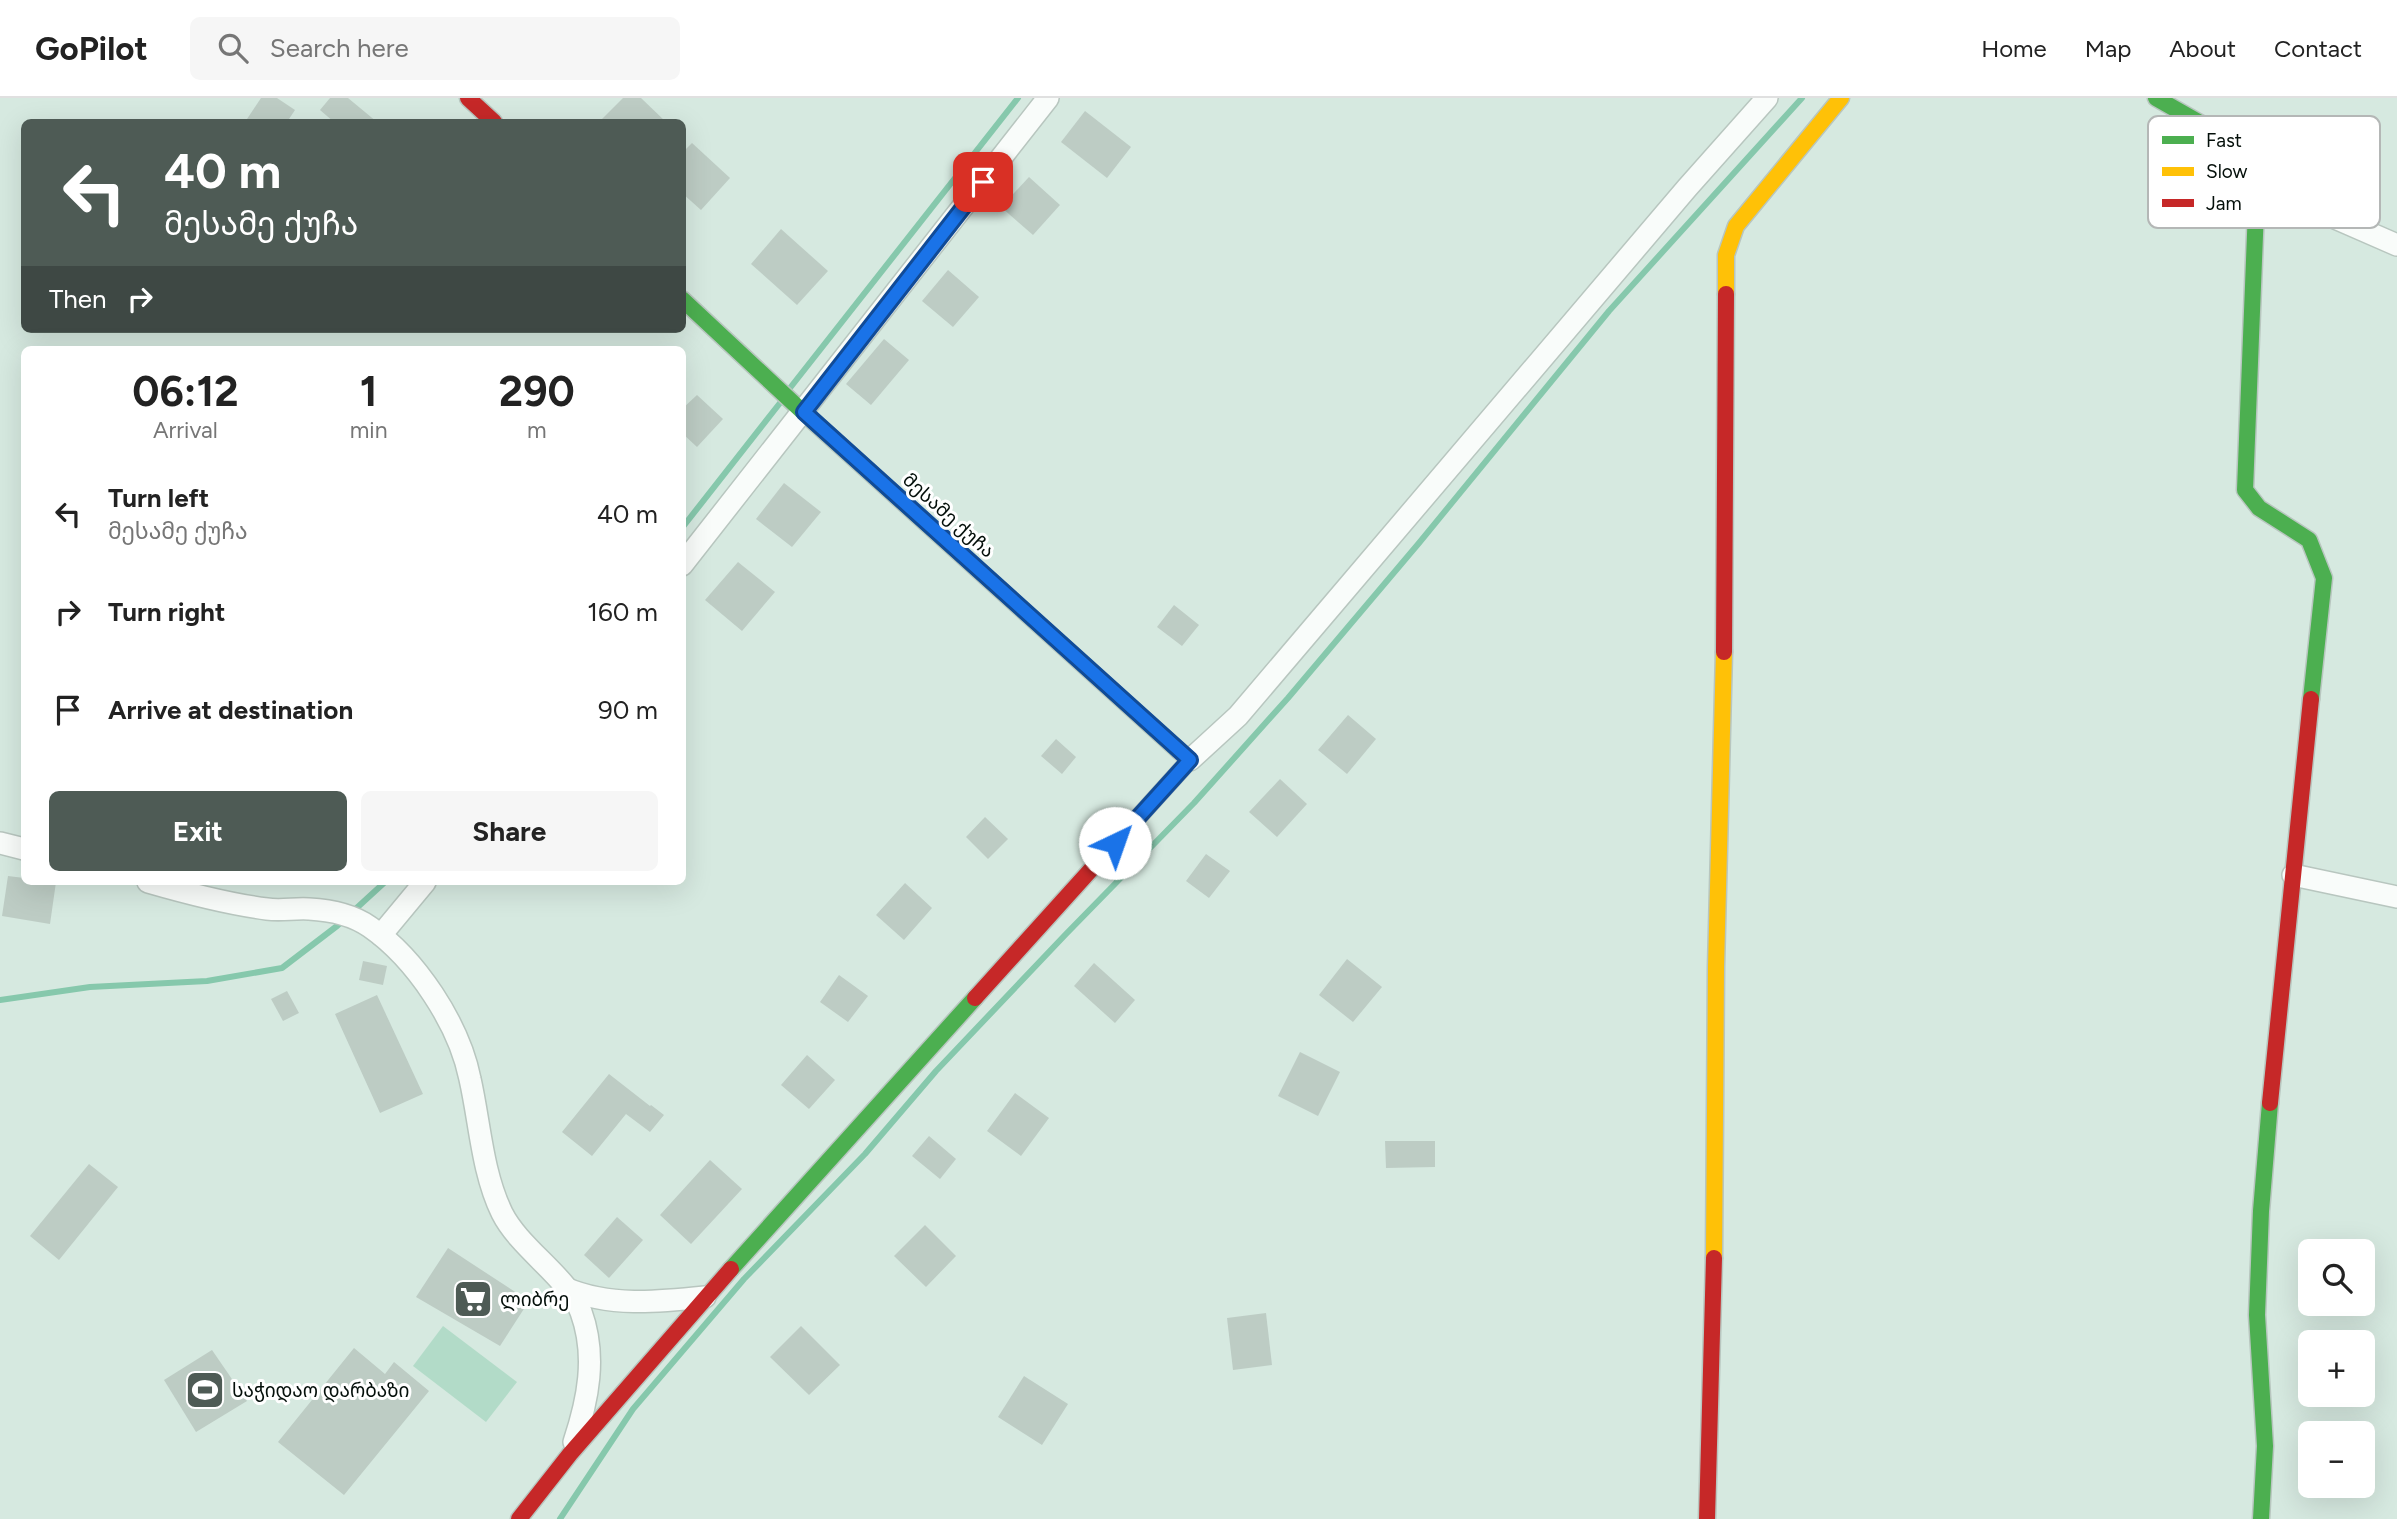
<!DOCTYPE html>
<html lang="en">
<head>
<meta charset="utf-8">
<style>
	:root { --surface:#fff; --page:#f6f6f6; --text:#222; --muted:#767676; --line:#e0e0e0; --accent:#4e5b55 }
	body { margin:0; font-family:Figtree,"Noto Sans Georgian",sans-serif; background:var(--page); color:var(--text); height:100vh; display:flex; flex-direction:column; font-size:26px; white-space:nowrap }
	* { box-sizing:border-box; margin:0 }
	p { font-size:23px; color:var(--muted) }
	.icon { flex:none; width:38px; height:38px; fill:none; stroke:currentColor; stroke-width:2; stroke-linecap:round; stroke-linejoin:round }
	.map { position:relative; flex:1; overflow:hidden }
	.drawer { position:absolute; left:21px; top:248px; width:665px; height:539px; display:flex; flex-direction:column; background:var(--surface); border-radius:10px; box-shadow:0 7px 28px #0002 }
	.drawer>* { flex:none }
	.top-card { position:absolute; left:21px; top:21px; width:665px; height:214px; border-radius:10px; box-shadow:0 7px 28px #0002; background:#4e5b55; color:#fff; overflow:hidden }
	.buttons { position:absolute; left:2298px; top:1141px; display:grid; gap:14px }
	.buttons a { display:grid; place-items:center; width:77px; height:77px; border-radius:10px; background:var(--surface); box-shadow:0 7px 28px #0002; font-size:35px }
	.pin { position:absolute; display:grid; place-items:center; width:60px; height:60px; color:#fff; margin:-30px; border-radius:14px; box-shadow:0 4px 10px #0006 }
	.me { position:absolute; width:77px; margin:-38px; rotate:42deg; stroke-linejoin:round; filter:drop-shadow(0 0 5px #0008) }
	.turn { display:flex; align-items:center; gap:24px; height:147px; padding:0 28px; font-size:32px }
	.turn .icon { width:91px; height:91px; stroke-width:2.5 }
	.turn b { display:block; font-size:49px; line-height:60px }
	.then { display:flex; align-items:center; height:66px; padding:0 28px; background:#0003; gap:14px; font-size:26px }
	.eta { display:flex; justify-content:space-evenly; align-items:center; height:119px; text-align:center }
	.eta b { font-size:42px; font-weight:700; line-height:49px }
	.button { display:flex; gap:14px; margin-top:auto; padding:14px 28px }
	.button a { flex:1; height:80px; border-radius:10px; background:var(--accent); color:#fff; font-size:28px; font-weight:700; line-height:80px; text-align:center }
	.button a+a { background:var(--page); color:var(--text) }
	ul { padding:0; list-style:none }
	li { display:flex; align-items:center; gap:21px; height:98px; padding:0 28px }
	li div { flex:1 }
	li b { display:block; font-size:26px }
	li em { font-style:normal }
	header { display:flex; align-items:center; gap:42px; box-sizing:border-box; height:98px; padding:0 35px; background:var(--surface); border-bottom:2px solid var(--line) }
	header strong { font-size:33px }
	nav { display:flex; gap:38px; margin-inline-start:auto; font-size:24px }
	.search { width:490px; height:63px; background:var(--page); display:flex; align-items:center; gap:18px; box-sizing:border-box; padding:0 24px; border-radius:10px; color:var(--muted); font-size:26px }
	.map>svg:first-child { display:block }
</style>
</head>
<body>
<header>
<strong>GoPilot</strong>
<div class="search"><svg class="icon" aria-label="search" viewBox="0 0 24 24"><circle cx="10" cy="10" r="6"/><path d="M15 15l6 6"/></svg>Search here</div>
<nav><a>Home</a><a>Map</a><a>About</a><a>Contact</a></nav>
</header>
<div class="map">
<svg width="2397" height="1421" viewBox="0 0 2397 1421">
	<rect width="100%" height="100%" fill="#d6e9e0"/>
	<!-- green -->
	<polygon fill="#b2dbc8" points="443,1228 517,1284 486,1324 413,1268"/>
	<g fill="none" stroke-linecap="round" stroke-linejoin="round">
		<!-- stream -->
		<g stroke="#86c8ac" stroke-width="6">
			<polyline points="790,290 1018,0"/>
			<polyline points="682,430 780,305"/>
			<polyline points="0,902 90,889 207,883 282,870 337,828 385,784"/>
			<polyline points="560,1421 633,1311 744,1181 865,1056 936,973 1066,836 1194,705 1288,600 1419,445 1609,213 1802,0"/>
		</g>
	</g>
	<!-- building -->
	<g fill="#bdccc4">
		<polygon points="261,0 277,0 295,12 287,24 245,24"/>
		<polygon points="330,0 348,0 377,24 334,24 320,12"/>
		<polygon points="623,0 641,0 666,24 599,24"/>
		<polygon points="1085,13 1131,49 1107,80 1061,44"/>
		<polygon points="692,45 730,80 701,112 682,95 682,55"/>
		<polygon points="1029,79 1060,107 1033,137 1001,109"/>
		<polygon points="781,131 828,173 797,207 751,166"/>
		<polygon points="948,172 979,199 953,229 922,203"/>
		<polygon points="884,241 909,262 871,307 846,286"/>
		<polygon points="697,297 723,321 697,349 682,335 682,311"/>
		<polygon points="784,385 821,414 792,449 756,421"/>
		<polygon points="738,464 775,494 742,533 705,502"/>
		<polygon points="1174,507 1199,527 1182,548 1157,529"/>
		<polygon points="1348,617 1376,641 1347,676 1318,652"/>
		<polygon points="1056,641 1076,659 1062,676 1041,658"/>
		<polygon points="1280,681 1307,706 1277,739 1249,714"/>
		<polygon points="985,719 1008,741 988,761 966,739"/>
		<polygon points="1206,756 1230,773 1209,800 1186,783"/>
		<polygon points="8,778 24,780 24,784 56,784 50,826 2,818"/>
		<polygon points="905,785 932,810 904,842 876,817"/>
		<polygon points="1347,861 1382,889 1353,924 1319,897"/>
		<polygon points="363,863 387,868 383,887 359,882"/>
		<polygon points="1094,865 1135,902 1115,925 1074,888"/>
		<polygon points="839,877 868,898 848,924 820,904"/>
		<polygon points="287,893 299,915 283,923 271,901"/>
		<polygon points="377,897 423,996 380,1015 335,916"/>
		<polygon points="1300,954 1340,974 1318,1018 1278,998"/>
		<polygon points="807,957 835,982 809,1011 781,987"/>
		<polygon points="609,976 650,1008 651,1007 664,1017 650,1034 626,1016 592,1058 562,1034"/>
		<polygon points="1015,995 1049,1020 1021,1058 987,1033"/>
		<polygon points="929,1038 956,1061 940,1081 912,1058"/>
		<polygon points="1385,1043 1435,1043 1435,1069 1386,1070"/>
		<polygon points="710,1062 742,1091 691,1146 660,1117"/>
		<polygon points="89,1066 118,1089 59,1162 30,1138"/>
		<polygon points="617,1119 643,1142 609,1180 584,1157"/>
		<polygon points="925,1127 956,1158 926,1189 894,1158"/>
		<polygon points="448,1150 529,1203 500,1248 416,1199"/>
		<polygon points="1266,1215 1272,1267 1233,1272 1227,1220"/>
		<polygon points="801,1228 840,1267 809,1297 770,1259"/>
		<polygon points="354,1250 385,1276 394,1264 429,1293 344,1397 278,1344"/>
		<polygon points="212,1252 247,1303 196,1334 164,1282"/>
		<polygon points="1024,1278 1068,1306 1042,1347 998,1319"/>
	</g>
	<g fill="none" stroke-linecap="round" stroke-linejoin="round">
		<!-- street casing -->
		<g stroke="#b8c6bf" stroke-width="24">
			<g id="street">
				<polyline points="2257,86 2397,147"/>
				<polyline points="682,467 1048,0"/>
				<polyline points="1190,662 1238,618 1687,90 1767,0"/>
				<polyline points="0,745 24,751"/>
				<polyline points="2293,777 2397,799"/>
				<path d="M148,784C186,795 227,806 267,811C281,813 295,810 309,811C329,812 353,817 370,829C416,861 459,926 470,981C480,1025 482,1074 502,1115C520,1151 568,1179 581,1214C597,1258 588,1302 574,1344"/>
				<polyline points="381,837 425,784"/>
				<path d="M565,1190C609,1209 658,1204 705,1199"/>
			</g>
		</g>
		<!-- fast casing -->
		<g stroke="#b8c6bf" stroke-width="19">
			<g id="fast">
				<polyline points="2156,0 2200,25 2257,86 2245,392 2259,410 2309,442 2324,480 2311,601"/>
				<polyline points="682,201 804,315 1178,652"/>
				<polyline points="731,1171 975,900"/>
				<polyline points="2261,1421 2265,1348 2257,1217 2261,1113 2270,1005"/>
			</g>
		</g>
		<!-- slow casing -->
		<g stroke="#b8c6bf" stroke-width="19">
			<g id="slow">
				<polyline points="1726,196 1726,157 1736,128 1841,0"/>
				<polyline points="1714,1160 1716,869 1724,554"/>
			</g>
		</g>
		<!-- jam casing -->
		<g stroke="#b8c6bf" stroke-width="19">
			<g id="jam">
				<polyline points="468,0 494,24"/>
				<polyline points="1724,554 1726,196"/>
				<polyline points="975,900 1190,662 1178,652"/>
				<polyline points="2270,1005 2311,601"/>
				<polyline points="519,1421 570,1356 731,1171"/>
				<polyline points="1707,1421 1714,1160"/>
			</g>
		</g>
		<!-- street -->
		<use href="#street" stroke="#f9fcfa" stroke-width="21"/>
		<!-- fast -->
		<use href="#fast" stroke="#4caf50" stroke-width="16"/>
		<!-- slow -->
		<use href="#slow" stroke="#ffc107" stroke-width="16"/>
		<!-- jam -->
		<use href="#jam" stroke="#c62828" stroke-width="16"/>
	</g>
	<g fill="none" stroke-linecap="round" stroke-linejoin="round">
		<!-- route casing -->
		<g stroke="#114b97" stroke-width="18">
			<polyline id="route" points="983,84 804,314 1190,662 1115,745"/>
		</g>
		<!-- route -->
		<use href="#route" stroke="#1a73e8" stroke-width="12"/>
	</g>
	<!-- icons -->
	<defs>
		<g id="supermarket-square" transform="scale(2.0125)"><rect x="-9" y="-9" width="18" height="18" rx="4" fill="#4e5b55" stroke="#fff"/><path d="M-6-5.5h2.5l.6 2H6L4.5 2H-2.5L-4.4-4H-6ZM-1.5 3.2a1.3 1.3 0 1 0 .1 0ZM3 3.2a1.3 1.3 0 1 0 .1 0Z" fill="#fff"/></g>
		<g id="stadium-square" transform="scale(2.0125)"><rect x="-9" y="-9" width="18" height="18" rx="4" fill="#4e5b55" stroke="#fff"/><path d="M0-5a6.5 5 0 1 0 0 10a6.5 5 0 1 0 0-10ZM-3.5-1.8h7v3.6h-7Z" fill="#fff"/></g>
	</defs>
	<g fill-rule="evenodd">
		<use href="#supermarket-square" x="473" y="1201"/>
		<use href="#stadium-square" x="205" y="1292"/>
	</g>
	<g text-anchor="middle" stroke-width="6" stroke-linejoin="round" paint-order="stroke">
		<!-- street labels -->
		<g font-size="19" fill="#040f0a" stroke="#fff">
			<text transform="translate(949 417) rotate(42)" y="7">მესამე ქუჩა</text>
		</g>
		<!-- poi labels -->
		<g font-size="19" fill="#040f0a" stroke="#fff" text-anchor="start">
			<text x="500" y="1208">ლიბრე</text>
			<text x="232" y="1299">საჭიდაო დარბაზი</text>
		</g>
	</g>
	<!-- legend -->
	<rect x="2148" y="18" width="232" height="112" rx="10" fill="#fff" stroke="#b4b7b6" stroke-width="2"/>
	<rect x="2162" y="38" width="32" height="8" fill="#4caf50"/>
	<rect x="2162" y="69" width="32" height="9" fill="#ffc107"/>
	<rect x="2162" y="101" width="32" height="8" fill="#c62828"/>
	<g font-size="19" fill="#040f0a">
		<text x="2206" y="49">Fast</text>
		<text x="2206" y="80">Slow</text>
		<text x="2206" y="112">Jam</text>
	</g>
</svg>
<div class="buttons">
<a><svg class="icon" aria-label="search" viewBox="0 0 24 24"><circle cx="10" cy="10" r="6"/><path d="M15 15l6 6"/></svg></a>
<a>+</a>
<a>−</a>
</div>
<div class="pin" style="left:983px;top:84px;background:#d93025"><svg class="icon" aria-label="arrive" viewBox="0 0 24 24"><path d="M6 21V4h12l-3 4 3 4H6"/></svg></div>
<svg class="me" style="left:1115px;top:745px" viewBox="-20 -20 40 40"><circle r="19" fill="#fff"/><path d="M0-13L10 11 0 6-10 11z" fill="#1a73e8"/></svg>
<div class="top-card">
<div class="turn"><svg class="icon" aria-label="left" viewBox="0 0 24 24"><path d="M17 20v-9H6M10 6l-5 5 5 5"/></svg><div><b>40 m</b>მესამე ქუჩა</div></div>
<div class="then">Then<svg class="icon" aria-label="right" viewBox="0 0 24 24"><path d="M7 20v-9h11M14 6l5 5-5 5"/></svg></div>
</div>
<section class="drawer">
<div class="eta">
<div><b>06:12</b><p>Arrival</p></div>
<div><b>1</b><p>min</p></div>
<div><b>290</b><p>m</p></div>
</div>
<ul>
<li><svg class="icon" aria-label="left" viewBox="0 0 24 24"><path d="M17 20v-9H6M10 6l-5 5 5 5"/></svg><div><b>Turn left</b><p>მესამე ქუჩა</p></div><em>40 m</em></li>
<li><svg class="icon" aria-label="right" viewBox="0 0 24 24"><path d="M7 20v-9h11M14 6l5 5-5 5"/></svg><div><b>Turn right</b></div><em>160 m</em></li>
<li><svg class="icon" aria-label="arrive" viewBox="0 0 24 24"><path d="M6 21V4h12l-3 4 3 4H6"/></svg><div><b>Arrive at destination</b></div><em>90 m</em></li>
</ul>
<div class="button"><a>Exit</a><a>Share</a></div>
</section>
</div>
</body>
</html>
